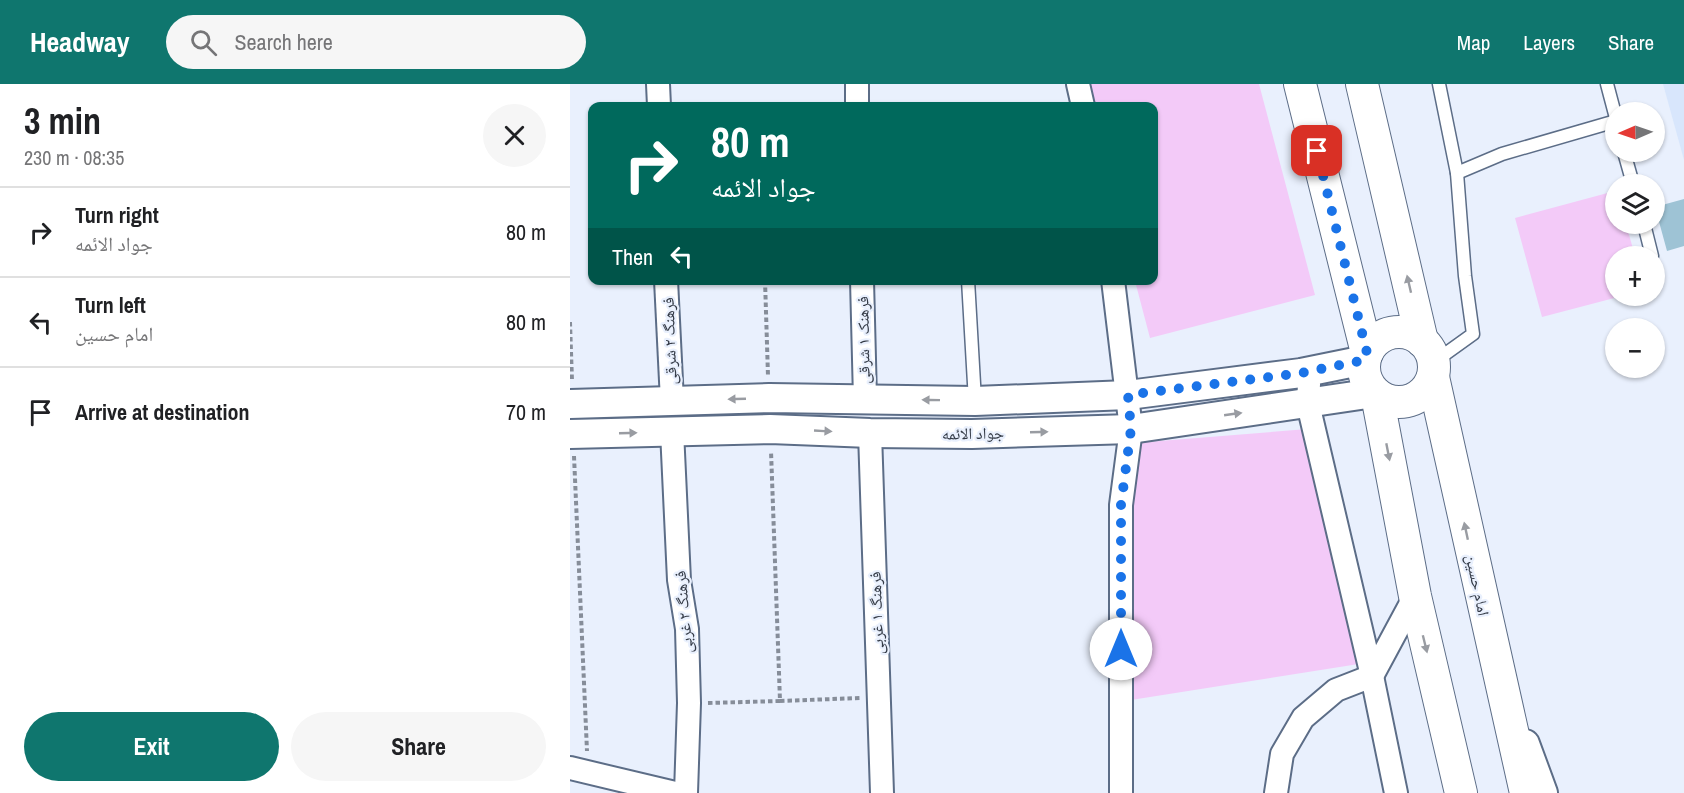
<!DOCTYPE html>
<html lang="en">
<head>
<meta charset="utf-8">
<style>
	:root { --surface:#fff; --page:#f6f6f6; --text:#202124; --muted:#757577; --line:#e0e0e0; --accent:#0f766e }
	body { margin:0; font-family:"Archivo Narrow","Noto Naskh Arabic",sans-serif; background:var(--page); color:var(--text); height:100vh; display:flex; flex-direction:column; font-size:22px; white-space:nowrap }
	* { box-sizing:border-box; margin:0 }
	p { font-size:20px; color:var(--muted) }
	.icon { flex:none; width:33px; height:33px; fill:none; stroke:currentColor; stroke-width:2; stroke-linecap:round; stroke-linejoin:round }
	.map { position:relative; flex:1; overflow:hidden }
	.side { display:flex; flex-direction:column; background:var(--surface); width:570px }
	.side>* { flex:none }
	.top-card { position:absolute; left:18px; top:18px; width:570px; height:183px; border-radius:12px; box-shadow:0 2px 4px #0004; background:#00695c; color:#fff; overflow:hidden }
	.needle { width:39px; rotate:268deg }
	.controls { position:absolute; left:1035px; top:18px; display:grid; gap:12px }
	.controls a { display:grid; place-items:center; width:60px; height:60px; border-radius:50%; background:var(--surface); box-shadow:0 2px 4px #0004; font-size:30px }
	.pin { position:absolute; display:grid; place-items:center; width:51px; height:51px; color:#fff; margin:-26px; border-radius:12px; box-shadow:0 3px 9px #0006 }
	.me { position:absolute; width:66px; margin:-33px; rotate:0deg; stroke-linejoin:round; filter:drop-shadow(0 0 4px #0008) }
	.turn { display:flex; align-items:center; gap:21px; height:126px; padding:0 24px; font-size:27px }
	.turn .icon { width:78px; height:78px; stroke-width:2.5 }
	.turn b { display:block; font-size:42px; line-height:51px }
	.then { display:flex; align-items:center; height:57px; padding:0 24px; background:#0003; gap:12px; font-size:22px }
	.round { display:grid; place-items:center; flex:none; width:63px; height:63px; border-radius:32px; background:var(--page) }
	.headline { display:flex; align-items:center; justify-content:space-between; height:102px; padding:0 24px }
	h1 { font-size:36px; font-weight:700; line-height:45px }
	.cta { display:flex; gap:12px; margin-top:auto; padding:12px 24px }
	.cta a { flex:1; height:69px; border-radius:36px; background:var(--accent); color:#fff; font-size:24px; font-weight:700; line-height:69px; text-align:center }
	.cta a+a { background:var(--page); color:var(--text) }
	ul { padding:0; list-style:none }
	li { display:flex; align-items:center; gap:18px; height:90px; padding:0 24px; border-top:2px solid var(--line) }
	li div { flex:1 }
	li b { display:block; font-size:22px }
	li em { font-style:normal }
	header { display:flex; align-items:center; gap:36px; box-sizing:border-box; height:84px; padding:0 30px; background:var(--accent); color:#fff }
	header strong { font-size:28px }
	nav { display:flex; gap:33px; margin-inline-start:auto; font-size:21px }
	.search { width:420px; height:54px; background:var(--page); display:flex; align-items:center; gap:15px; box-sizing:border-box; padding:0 21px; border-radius:33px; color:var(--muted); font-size:22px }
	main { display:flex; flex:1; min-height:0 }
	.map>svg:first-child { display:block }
</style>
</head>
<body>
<header>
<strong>Headway</strong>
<div class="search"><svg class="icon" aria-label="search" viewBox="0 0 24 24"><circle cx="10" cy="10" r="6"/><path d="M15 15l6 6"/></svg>Search here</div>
<nav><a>Map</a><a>Layers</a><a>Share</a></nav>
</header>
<main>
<section class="side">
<div class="headline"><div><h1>3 min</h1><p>230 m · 08:35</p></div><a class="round"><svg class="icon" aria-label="close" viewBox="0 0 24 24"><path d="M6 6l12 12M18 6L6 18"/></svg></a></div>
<ul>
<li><svg class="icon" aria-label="right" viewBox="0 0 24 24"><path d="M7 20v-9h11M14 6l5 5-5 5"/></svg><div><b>Turn right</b><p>جواد الائمه</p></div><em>80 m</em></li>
<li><svg class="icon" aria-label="left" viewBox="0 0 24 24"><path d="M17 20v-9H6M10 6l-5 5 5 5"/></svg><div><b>Turn left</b><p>امام حسین</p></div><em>80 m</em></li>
<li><svg class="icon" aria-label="arrive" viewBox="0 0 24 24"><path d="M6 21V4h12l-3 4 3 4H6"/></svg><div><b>Arrive at destination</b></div><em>70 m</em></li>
</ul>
<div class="cta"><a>Exit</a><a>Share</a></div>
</section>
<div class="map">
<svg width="1114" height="709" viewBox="0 0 1114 709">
	<rect width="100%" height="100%" fill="#e9f0fd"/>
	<!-- built -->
	<polygon fill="#d8e6fc" points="1093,0 1114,0 1114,76"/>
	<!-- green -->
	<g fill="#f3caf8">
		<polygon points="516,0 689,0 745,211 580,254 565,197 584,196 584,22 522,22"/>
		<polygon points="1045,107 1046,140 1056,140 1065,172 1046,172 1046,212 1052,212 972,233 945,134"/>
		<polygon points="750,344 795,579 561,616 552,360"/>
	</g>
	<!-- building -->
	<polygon fill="#9ec3d5" points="1114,115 1114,162 1097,167 1085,123"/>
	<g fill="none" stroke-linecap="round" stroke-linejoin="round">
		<!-- service casing -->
		<g stroke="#5c6d87" stroke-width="15">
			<g id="service">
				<polyline points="1037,0 1046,34"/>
				<polyline points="1054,68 1063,100"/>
				<polyline points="887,89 932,70 1046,37"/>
				<polyline points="1074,140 1082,172"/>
				<polyline points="398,196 405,317"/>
				<polyline points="864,278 903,250 895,192 887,89 869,0"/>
			</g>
		</g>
		<!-- minor casing -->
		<g stroke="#5c6d87" stroke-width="26">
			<g id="minor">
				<polyline points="88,0 89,22"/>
				<polyline points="287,0 287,22"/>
				<polyline points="508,0 513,22"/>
				<polyline points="96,196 102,317"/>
				<polyline points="292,196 295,315"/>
				<polyline points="543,196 561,345 551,421 551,709"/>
				<polyline points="731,289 739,300 738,320 802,592 826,709"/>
				<polyline points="102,347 109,496 117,545 119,619 116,709"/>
				<polyline points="300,349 312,709"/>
				<polyline points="0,684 105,709"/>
				<polyline points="706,709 712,670 733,634 766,606 802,592 845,512"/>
			</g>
		</g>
		<!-- tertiary casing -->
		<g stroke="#5c6d87" stroke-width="32">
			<g id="tertiary">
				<polyline points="0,320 199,314 405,317 558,311 731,289 795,276"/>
				<polyline points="0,350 200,345 300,349 402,350 561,345 804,309"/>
				<polyline points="955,660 973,709"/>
			</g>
		</g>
		<!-- secondary casing -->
		<g stroke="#5c6d87" stroke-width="34">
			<g id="secondary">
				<polyline points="730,0 797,269"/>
				<polyline points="792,0 852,257"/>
				<circle cx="829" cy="283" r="35"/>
				<polyline points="863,293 956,709"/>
				<polyline points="807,311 845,512 891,709"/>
			</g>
		</g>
		<!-- path -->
		<g stroke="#868d99" stroke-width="4" stroke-dasharray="4.5 3" stroke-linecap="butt">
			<polyline points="195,196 198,292"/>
			<polyline points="0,238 2,297"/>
			<polyline points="4,372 17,667"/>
			<polyline points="210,617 290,614"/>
			<polyline points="138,619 210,617 201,367"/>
		</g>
		<!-- service -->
		<use href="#service" stroke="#fff" stroke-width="12"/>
		<!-- minor -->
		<use href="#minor" stroke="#fff" stroke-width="22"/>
		<!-- tertiary -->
		<use href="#tertiary" stroke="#fff" stroke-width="28"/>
		<!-- secondary -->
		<use href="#secondary" stroke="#fff" stroke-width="32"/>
	</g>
	<!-- one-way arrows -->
	<defs><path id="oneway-solid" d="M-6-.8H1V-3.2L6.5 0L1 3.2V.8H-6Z" transform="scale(1.5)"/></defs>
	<g fill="#999ca2">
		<use href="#oneway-solid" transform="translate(839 200) rotate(-103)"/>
		<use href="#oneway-solid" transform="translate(167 315) rotate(178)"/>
		<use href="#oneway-solid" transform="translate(361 316) rotate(-179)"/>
		<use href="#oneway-solid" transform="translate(663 330) rotate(-8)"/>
		<use href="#oneway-solid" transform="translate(253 347) rotate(3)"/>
		<use href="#oneway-solid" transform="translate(469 348) rotate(-2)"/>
		<use href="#oneway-solid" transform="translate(58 349) rotate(-2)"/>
		<use href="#oneway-solid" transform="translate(818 368) rotate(79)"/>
		<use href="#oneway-solid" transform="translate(896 447) rotate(-102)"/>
		<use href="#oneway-solid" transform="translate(855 560) rotate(76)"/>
	</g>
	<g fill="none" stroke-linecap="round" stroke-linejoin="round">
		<!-- route -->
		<polyline stroke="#1a73e8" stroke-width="10" stroke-dasharray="0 18" points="551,565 551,421 561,345 558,311 731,289 795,276 797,269 747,67"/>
	</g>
	<g text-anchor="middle" stroke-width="4.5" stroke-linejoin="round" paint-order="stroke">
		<!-- street labels -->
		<g font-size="16" fill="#333a46" stroke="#e9f0fd">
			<text transform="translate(293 256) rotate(-91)" y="6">فرهنک ۱ شرقی</text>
			<text transform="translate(99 257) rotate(-92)" y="6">فرهنگ ۲ شرقی</text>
			<text transform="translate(403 349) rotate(-1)" y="6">جواد الائمه</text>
			<text transform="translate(908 501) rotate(78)" y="6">امام حسین</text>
			<text transform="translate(113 528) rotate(-95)" y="6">فرهنگ ۲ غربی</text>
			<text transform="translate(306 529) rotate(-92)" y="6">فرهنگ ۱ غربی</text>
		</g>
	</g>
</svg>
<div class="controls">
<a><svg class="needle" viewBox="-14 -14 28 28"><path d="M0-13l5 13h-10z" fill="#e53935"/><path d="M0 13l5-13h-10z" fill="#757577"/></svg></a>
<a><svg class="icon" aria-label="layers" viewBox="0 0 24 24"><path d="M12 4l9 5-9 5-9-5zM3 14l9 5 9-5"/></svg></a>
<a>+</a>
<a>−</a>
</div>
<div class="pin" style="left:747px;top:67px;background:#d93025"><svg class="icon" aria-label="arrive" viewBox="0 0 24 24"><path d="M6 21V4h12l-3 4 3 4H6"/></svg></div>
<svg class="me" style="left:551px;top:565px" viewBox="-20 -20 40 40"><circle r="19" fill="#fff"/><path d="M0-13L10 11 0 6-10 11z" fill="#1a73e8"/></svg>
<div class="top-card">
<div class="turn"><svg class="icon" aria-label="right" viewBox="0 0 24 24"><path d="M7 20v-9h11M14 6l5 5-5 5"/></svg><div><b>80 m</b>جواد الائمه</div></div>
<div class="then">Then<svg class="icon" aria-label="left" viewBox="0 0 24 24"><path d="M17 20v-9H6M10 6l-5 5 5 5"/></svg></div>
</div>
</div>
</main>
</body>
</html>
